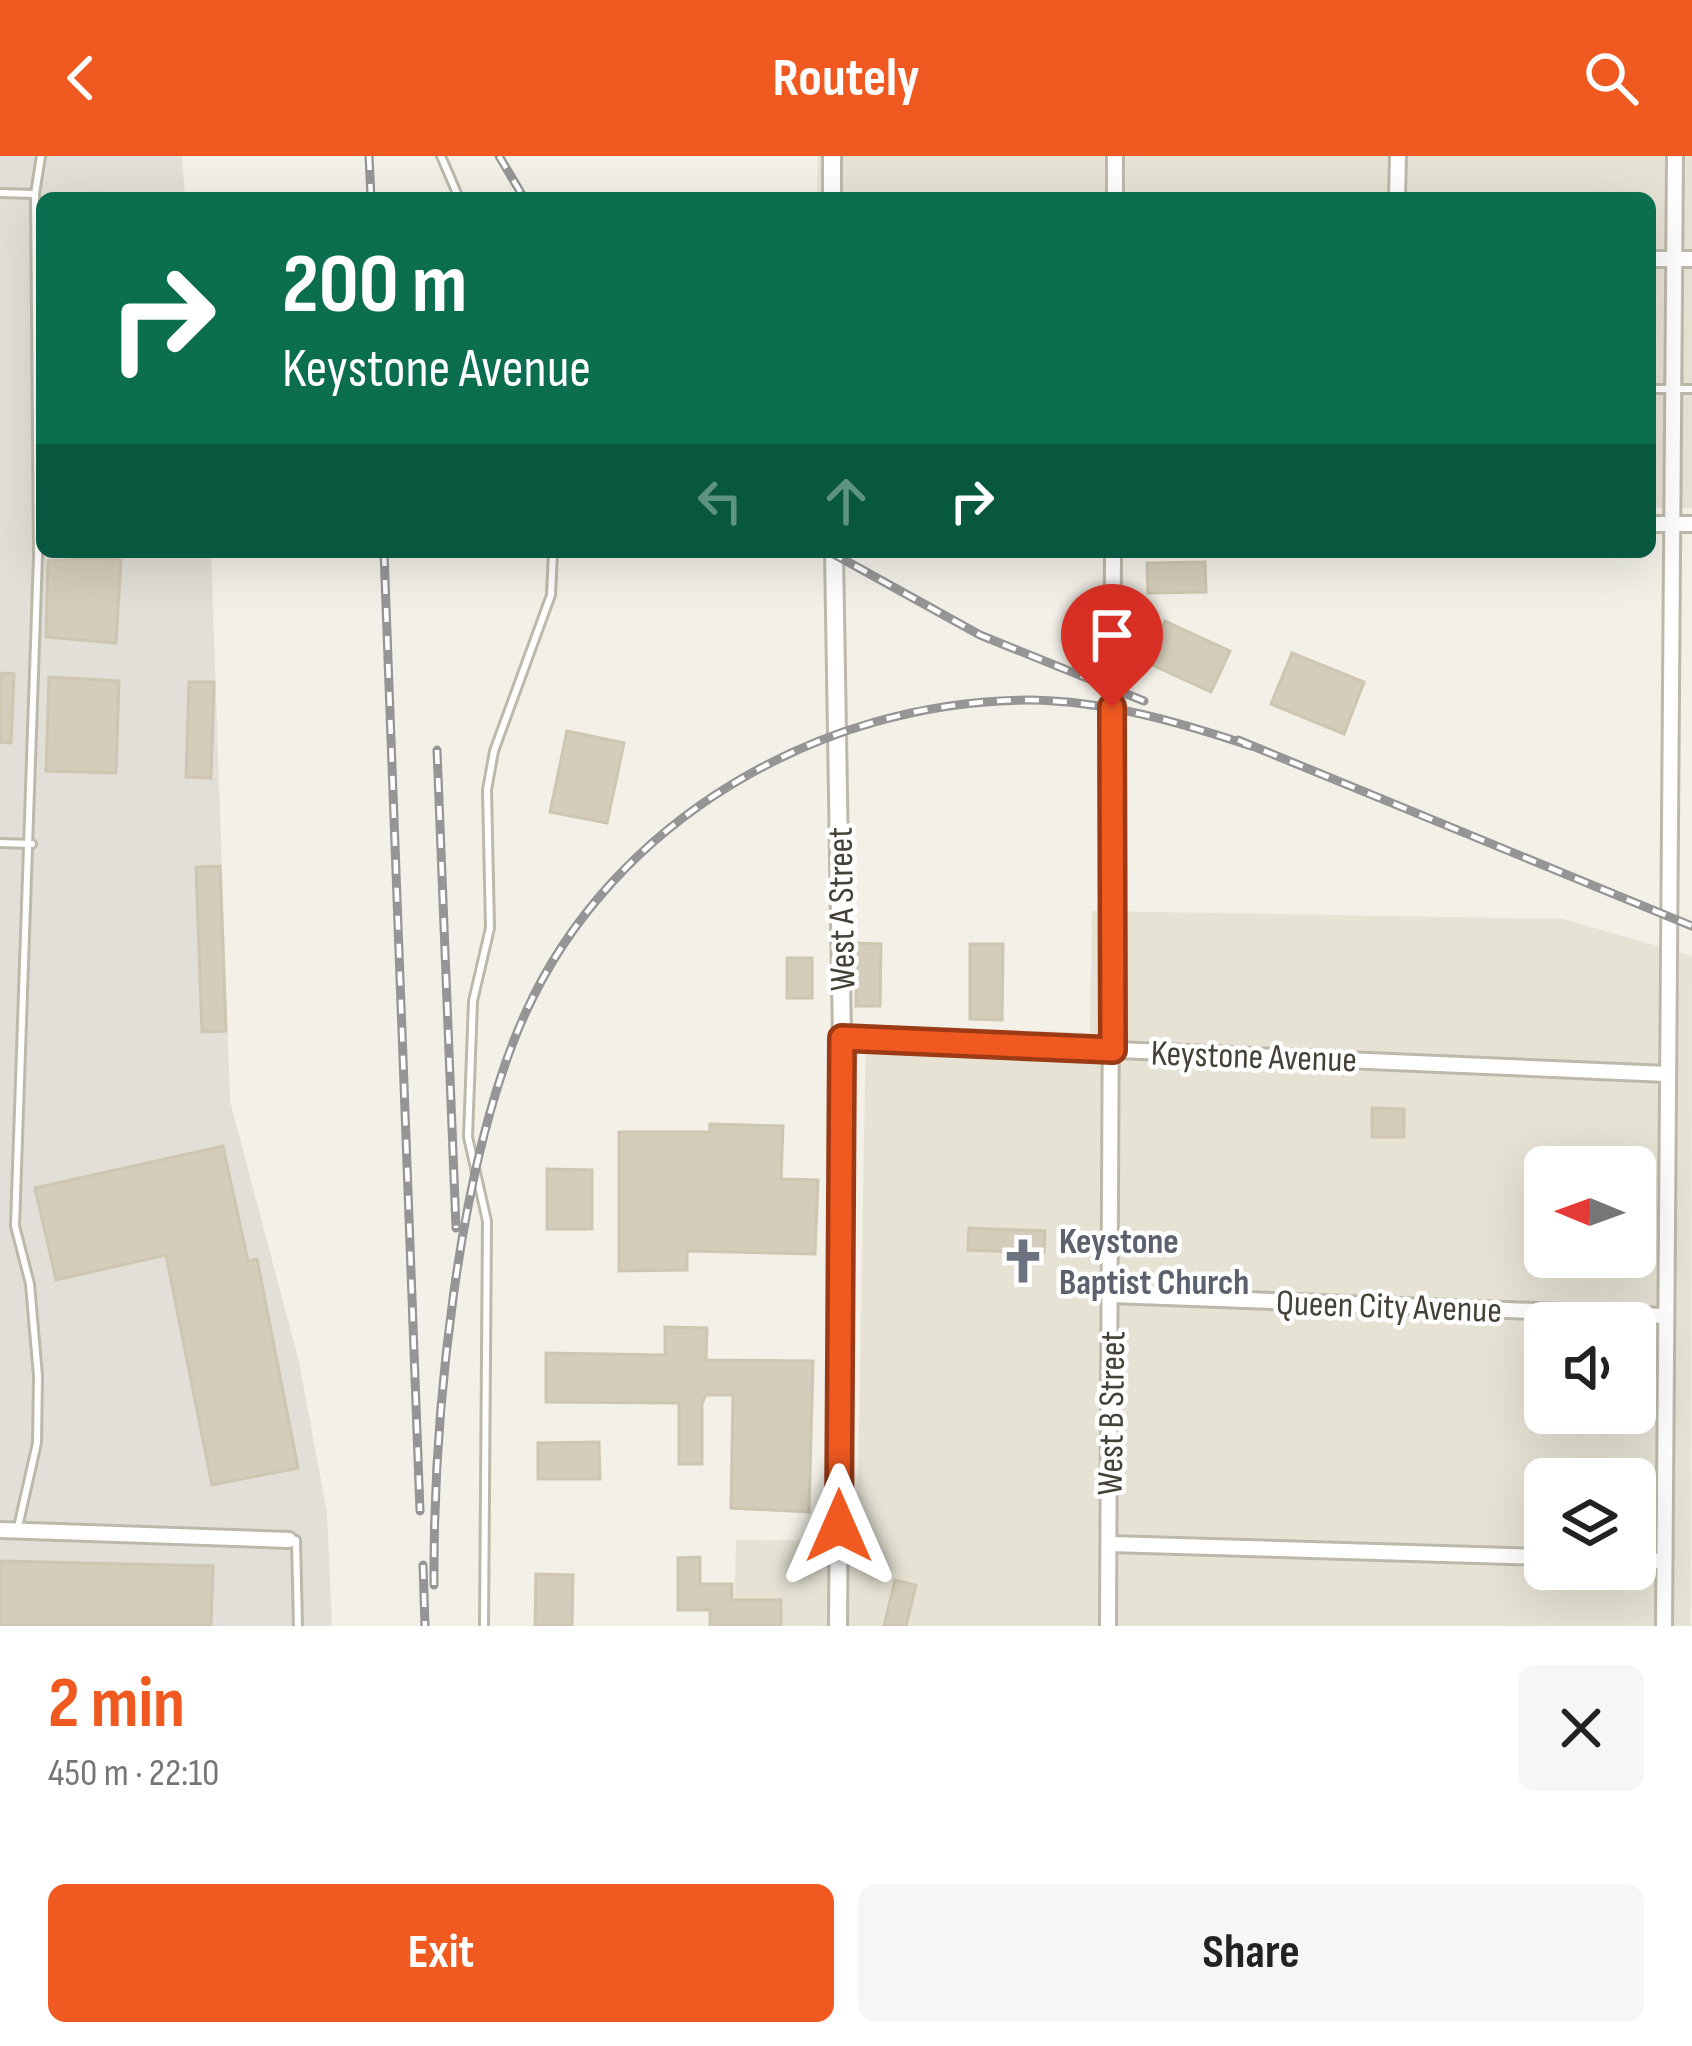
<!DOCTYPE html>
<html lang="en">
<head>
<meta charset="utf-8">
<style>
	:root { --surface:#fff; --page:#f6f6f6; --text:#222; --muted:#767676; --accent:#f05920 }
	body { margin:0; font-family:"Sofia Sans Condensed",sans-serif; background:var(--page); color:var(--text); height:100vh; display:flex; flex-direction:column; font-size:45px; white-space:nowrap }
	* { box-sizing:border-box; margin:0 }
	p { font-size:39px; color:var(--muted) }
	.icon { flex:none; width:66px; height:66px; fill:none; stroke:currentColor; stroke-width:2; stroke-linecap:round; stroke-linejoin:round }
	.map { position:relative; height:1470px; overflow:hidden }
	.details { display:flex; flex-direction:column; background:var(--surface); flex:1 }
	.details>* { flex:none }
	.top-card { position:absolute; left:36px; top:36px; width:1620px; height:366px; border-radius:18px; box-shadow:0 12px 48px #0002; background:#0b6e4f; color:#fff; overflow:hidden }
	.needle { width:78px; rotate:271deg }
	.tools { position:absolute; left:1524px; top:990px; display:grid; gap:24px }
	.tools a { display:grid; place-items:center; width:132px; height:132px; border-radius:18px; background:var(--surface); box-shadow:0 12px 48px #0002; font-size:60px }
	.pin { position:absolute; display:grid; place-items:center; width:102px; height:102px; color:#fff; margin:-123px -51px; border-radius:50% 50% 50% 0; rotate:-45deg; box-shadow:0 0 12px #0007 }
	.pin .icon { rotate:45deg }
	.me { position:absolute; width:132px; margin:-66px; rotate:0deg; stroke-linejoin:round; filter:drop-shadow(0 0 9px #0008) }
	.turn { display:flex; align-items:center; gap:42px; height:252px; padding:0 48px; font-size:54px }
	.turn .icon { width:156px; height:156px; stroke-width:2.5 }
	.turn b { display:block; font-size:84px; line-height:102px }
	.lanes { display:flex; align-items:center; height:114px; padding:0 48px; background:#0003; justify-content:center; gap:60px; direction:ltr }
	.lanes .off { opacity:.35 }
	.round { display:grid; place-items:center; flex:none; width:126px; height:126px; border-radius:18px; background:var(--page) }
	.headline { display:flex; align-items:center; justify-content:space-between; height:204px; padding:0 48px }
	h1 { font-size:72px; font-weight:700; line-height:90px; color:var(--accent) }
	.action { display:flex; gap:24px; margin-top:auto; padding:24px 48px }
	.action a { flex:1; height:138px; border-radius:18px; background:var(--accent); color:#fff; font-size:48px; font-weight:700; line-height:138px; text-align:center }
	.action a+a { background:var(--page); color:var(--text) }
	header { display:flex; justify-content:space-between; align-items:center; height:156px; padding:0 48px; background:var(--accent); color:#fff; font-size:54px; font-weight:700 }
	.map>svg:first-child { display:block }
</style>
</head>
<body>
<header><svg class="icon" aria-label="back" viewBox="0 0 24 24"><path d="M15 5l-7 7 7 7"/></svg>Routely<svg class="icon" aria-label="search" viewBox="0 0 24 24"><circle cx="10" cy="10" r="6"/><path d="M15 15l6 6"/></svg></header>
<div class="map">
<svg width="1692" height="1470" viewBox="0 0 1692 1470">
	<rect width="100%" height="100%" fill="#f2f0e7"/>
	<!-- residential -->
	<g fill="#e6e3d5" fill-rule="evenodd">
		<polygon points="818,0 1692,0 1692,352 1650,352 1650,42 817,42"/>
		<path d="M1092,755L1563,763L1692,800L1691,1470H734L736,1384L857,1385L866,868L1090,877ZM1545,1011H1635V1101H1545ZM1545,1167H1635V1257H1545ZM1545,1323H1635V1413H1545Z"/>
	</g>
	<!-- industrial -->
	<polygon fill="#e2dfd8" points="0,0 182,0 185,42 42,42 42,396 211,396 230,945 299,1206 327,1357 332,1470 0,1470"/>
	<!-- building -->
	<g fill="#d4cdbc" stroke="#cec6b0" stroke-width="3">
		<polygon points="97,402 121,404 116,487 46,481 48,405"/>
		<polygon points="1205,406 1206,436 1148,437 1147,407"/>
		<polygon points="1165,465 1230,495 1211,536 1146,506"/>
		<polygon points="1292,497 1364,526 1344,578 1271,548"/>
		<polygon points="0,517 14,518 11,587 0,586"/>
		<polygon points="49,521 119,525 116,617 46,615"/>
		<polygon points="189,526 214,526 211,622 186,621"/>
		<polygon points="567,575 624,587 607,667 550,656"/>
		<polygon points="220,710 226,875 202,876 196,711"/>
		<polygon points="857,787 881,788 880,850 856,850"/>
		<polygon points="970,788 1003,788 1002,864 970,863"/>
		<rect x="787" y="802" width="25" height="40"/>
		<polygon points="1372,952 1404,953 1404,981 1372,981"/>
		<polygon points="710,968 783,970 781,1023 818,1024 815,1098 687,1095 687,1114 619,1115 619,976 710,976"/>
		<polygon points="223,990 248,1105 257,1103 298,1312 212,1329 166,1099 56,1124 35,1032"/>
		<polygon points="547,1013 592,1014 592,1073 547,1073"/>
		<polygon points="969,1072 1045,1075 1044,1097 968,1094"/>
		<polygon points="665,1171 707,1172 706,1204 813,1205 809,1356 731,1352 733,1239 706,1239 702,1247 702,1308 679,1308 679,1247 546,1246 546,1197 665,1199"/>
		<polygon points="599,1286 600,1323 538,1323 538,1287"/>
		<polygon points="700,1401 700,1428 732,1428 732,1444 781,1444 781,1470 710,1470 710,1454 678,1454 678,1402"/>
		<polygon points="0,1405 213,1410 211,1470 0,1470"/>
		<polygon points="536,1418 573,1419 572,1470 535,1470"/>
		<polygon points="895,1424 916,1429 906,1470 884,1470"/>
	</g>
	<g fill="none" stroke-linecap="round" stroke-linejoin="round">
		<!-- service casing -->
		<g stroke="#bdb9aa" stroke-width="12">
			<g id="service">
				<polyline points="441,0 459,42"/>
				<polyline points="0,37 35,38"/>
				<polyline points="1650,233 1692,233"/>
				<polyline points="0,687 32,688"/>
				<polyline points="18,1371 37,1287 38,1220 30,1128 15,1070 38,400 35,38 41,0"/>
				<polyline points="290,1384 296,1384 298,1470"/>
				<polyline points="484,1470 487,1065 468,981 473,845 490,772 487,634 494,595 551,439 553,396"/>
			</g>
		</g>
		<!-- minor casing -->
		<g stroke="#bdb9aa" stroke-width="20">
			<g id="minor">
				<polyline points="1115,42 1115,0"/>
				<polyline points="1397,42 1398,0"/>
				<polyline points="1650,103 1692,103"/>
				<polyline points="1650,368 1692,368"/>
				<polyline points="842,882 1667,918"/>
				<polyline points="1112,1139 1666,1160"/>
				<polyline points="0,1374 289,1384"/>
				<polyline points="1109,1388 1545,1401"/>
				<polyline points="1635,1404 1664,1405"/>
				<polyline points="1108,1470 1113,396"/>
				<polyline points="1664,1470 1675,0"/>
			</g>
		</g>
		<!-- tertiary casing -->
		<g stroke="#bdb9aa" stroke-width="22">
			<g id="tertiary">
				<polyline points="832,42 832,0"/>
				<polyline points="834,396 842,882 838,1470"/>
			</g>
		</g>
		<!-- service -->
		<use href="#service" stroke="#fff" stroke-width="6"/>
		<!-- minor -->
		<use href="#minor" stroke="#fff" stroke-width="14"/>
		<!-- tertiary -->
		<use href="#tertiary" stroke="#fff" stroke-width="16"/>
		<!-- rail casing -->
		<g stroke="#959595" stroke-width="9">
			<g id="rail">
				<polyline points="369,0 371,42"/>
				<polyline points="499,0 524,42"/>
				<polyline points="384,396 420,1355"/>
				<polyline points="830,396 980,479 1144,545"/>
				<polyline points="1238,584 1692,770"/>
				<polyline points="437,594 456,1072"/>
				<polyline points="423,1409 425,1470"/>
				<path d="M434,1429C433,1264 457,1008 525,858C612,664 822,544 1030,544C1107,545 1179,566 1251,590"/>
			</g>
		</g>
		<!-- rail -->
		<use href="#rail" stroke="#fff" stroke-width="4.5" stroke-dasharray="14" stroke-linecap="butt"/>
	</g>
	<g fill="none" stroke-linecap="round" stroke-linejoin="round">
		<!-- route casing -->
		<g stroke="#9c3a15" stroke-width="30">
			<polyline id="route" points="839,1370 842,882 1113,894 1112,551"/>
		</g>
		<!-- route -->
		<use href="#route" stroke="#f05920" stroke-width="21"/>
	</g>
	<!-- icons -->
	<defs>
		<g id="church-bare" transform="scale(3.6)"><path d="M-1.2-6h2.4v3.5h3.3v2.4h-3.3V6h-2.4V-.1h-3.3v-2.4h3.3Z" fill="#6b7280" stroke="#fff" stroke-width="2.5" paint-order="stroke"/></g>
	</defs>
	<g fill-rule="evenodd">
		<use href="#church-bare" x="1023" y="1105"/>
	</g>
	<g text-anchor="middle" stroke-width="9" stroke-linejoin="round" paint-order="stroke">
		<!-- street labels -->
		<g font-size="36" fill="#454136" stroke="#fff">
			<text transform="translate(840 753) rotate(-91)" y="13">West A Street</text>
			<text transform="translate(1254 899) rotate(2)" y="13">Keystone Avenue</text>
			<text transform="translate(1389 1149) rotate(2)" y="13">Queen City Avenue</text>
			<text transform="translate(1110 1257) rotate(-89)" y="13">West B Street</text>
		</g>
		<!-- worship labels -->
		<g font-size="36" font-weight="bold" fill="#5b616d" stroke="#fff" text-anchor="start">
			<text x="1059" y="1097">Keystone<tspan x="1059" dy="41">Baptist Church</tspan></text>
		</g>
	</g>
</svg>
<div class="tools">
<a><svg class="needle" viewBox="-14 -14 28 28"><path d="M0-13l5 13h-10z" fill="#e53935"/><path d="M0 13l5-13h-10z" fill="#767676"/></svg></a>
<a><svg class="icon" aria-label="sound" viewBox="0 0 24 24"><path d="M4 9h4l5-4v14l-5-4H4zM17 9q2 3 0 6"/></svg></a>
<a><svg class="icon" aria-label="layers" viewBox="0 0 24 24"><path d="M12 4l9 5-9 5-9-5zM3 14l9 5 9-5"/></svg></a>
</div>
<div class="pin" style="left:1112px;top:551px;background:#d93025"><svg class="icon" aria-label="arrive" viewBox="0 0 24 24"><path d="M6 21V4h12l-3 4 3 4H6"/></svg></div>
<svg class="me" style="left:839px;top:1370px" viewBox="-20 -20 40 40"><path d="M0-17L14 15 0 8-14 15z" fill="#f05920" stroke="#fff" stroke-width="4"/></svg>
<div class="top-card">
<div class="turn"><svg class="icon" aria-label="right" viewBox="0 0 24 24"><path d="M7 20v-9h11M14 6l5 5-5 5"/></svg><div><b>200 m</b>Keystone Avenue</div></div>
<div class="lanes"><svg class="icon off" aria-label="left" viewBox="0 0 24 24"><path d="M17 20v-9H6M10 6l-5 5 5 5"/></svg><svg class="icon off" aria-label="ahead" viewBox="0 0 24 24"><path d="M12 20V5M6 11l6-6 6 6"/></svg><svg class="icon" aria-label="right" viewBox="0 0 24 24"><path d="M7 20v-9h11M14 6l5 5-5 5"/></svg></div>
</div>
</div>
<section class="details">
<div class="headline"><div><h1>2 min</h1><p>450 m · 22:10</p></div><a class="round"><svg class="icon" aria-label="close" viewBox="0 0 24 24"><path d="M6 6l12 12M18 6L6 18"/></svg></a></div>
<div class="action"><a>Exit</a><a>Share</a></div>
</section>
</body>
</html>
